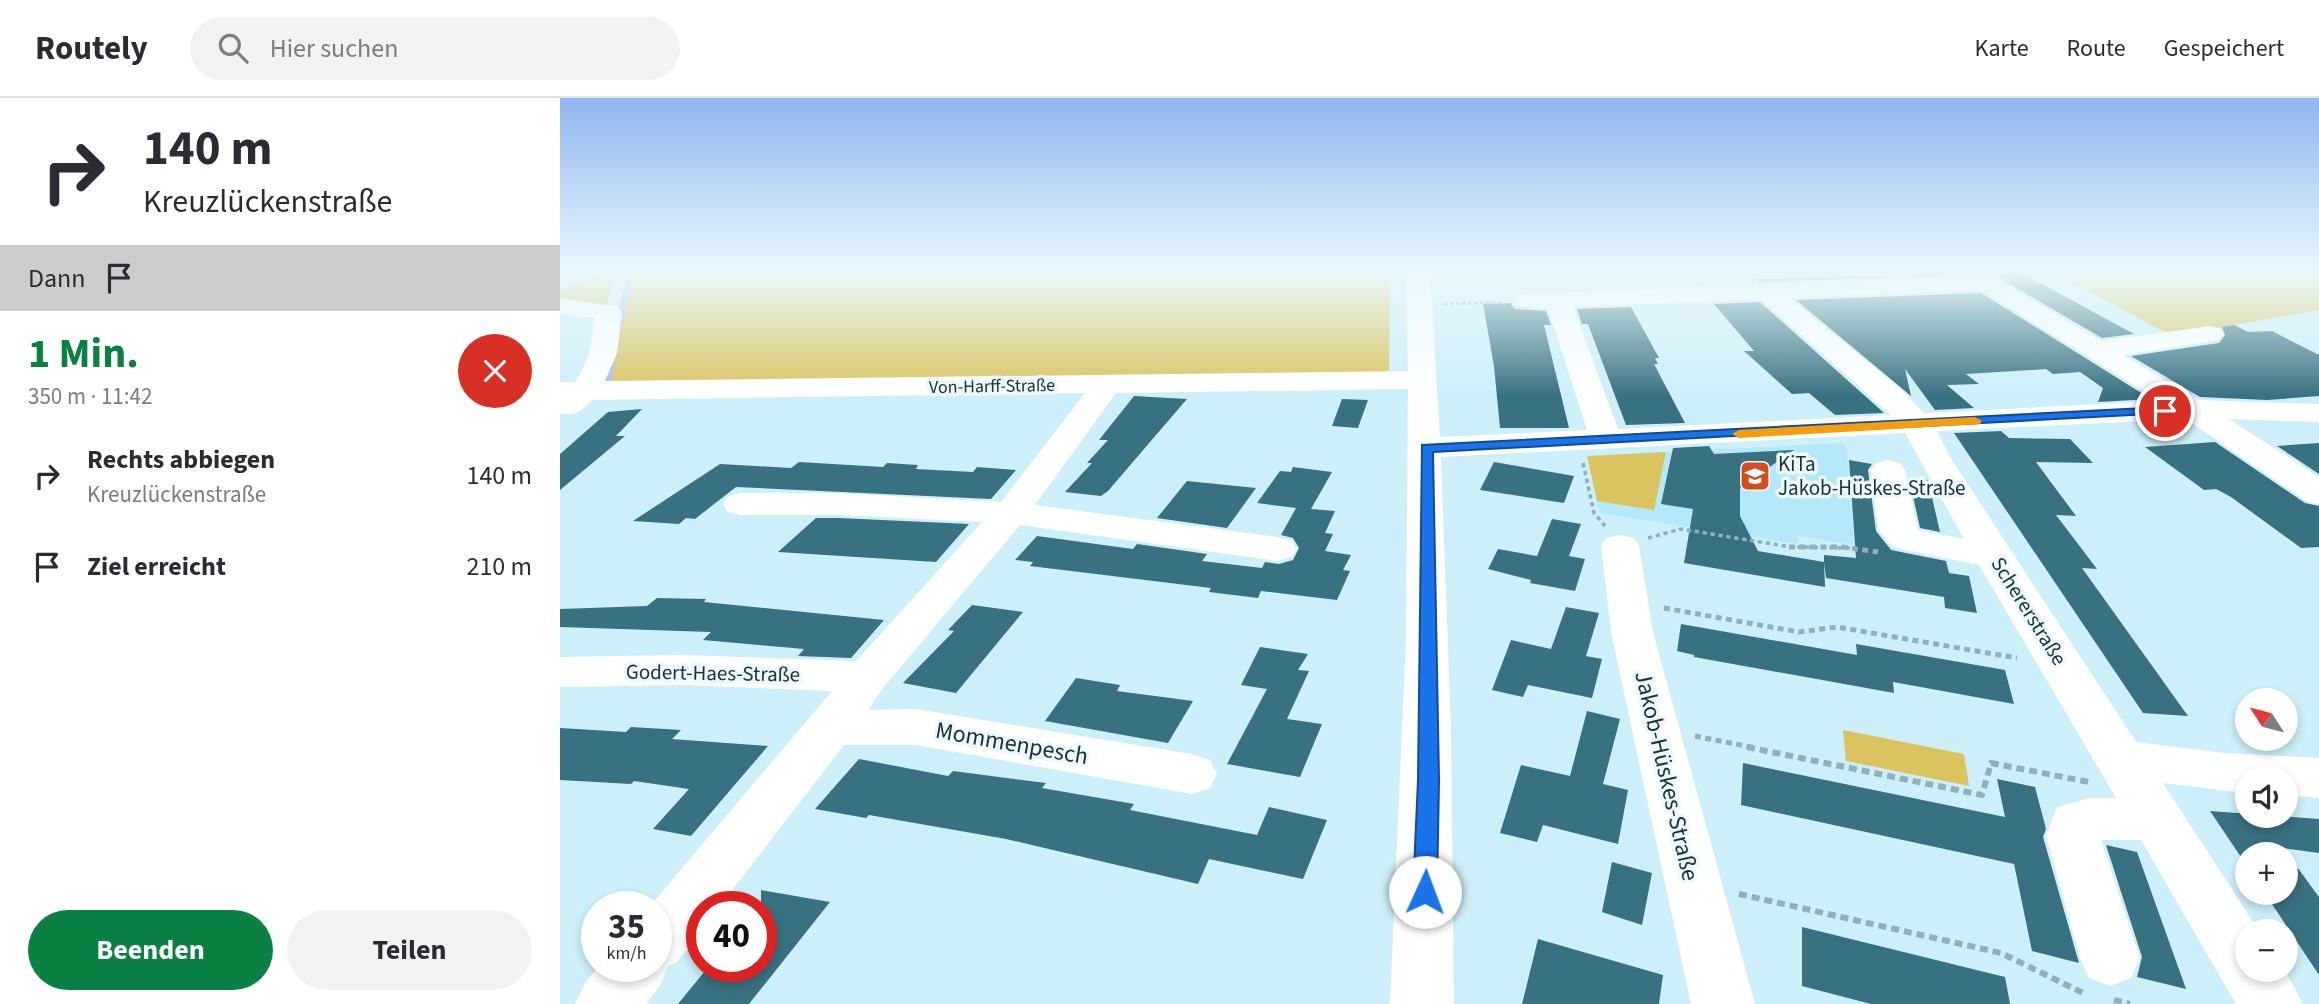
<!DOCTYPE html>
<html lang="de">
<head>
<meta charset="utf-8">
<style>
	:root { --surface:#fff; --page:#f2f2f3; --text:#2b2b33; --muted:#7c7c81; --line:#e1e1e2; --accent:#0b8043 }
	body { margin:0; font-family:"Source Sans 3",sans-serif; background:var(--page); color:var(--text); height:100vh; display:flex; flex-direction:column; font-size:26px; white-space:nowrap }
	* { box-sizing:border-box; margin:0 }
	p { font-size:23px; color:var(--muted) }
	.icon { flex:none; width:38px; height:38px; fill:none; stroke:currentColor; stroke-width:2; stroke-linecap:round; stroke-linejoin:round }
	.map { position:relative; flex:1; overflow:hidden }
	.side { display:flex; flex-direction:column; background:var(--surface); width:560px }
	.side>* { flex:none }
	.banner { background:#fff; color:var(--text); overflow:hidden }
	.needle { width:46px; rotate:306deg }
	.fabs { position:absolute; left:1675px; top:590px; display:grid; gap:14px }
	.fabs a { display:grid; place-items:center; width:63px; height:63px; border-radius:50%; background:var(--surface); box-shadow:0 4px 10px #0003; font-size:35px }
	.speed { position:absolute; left:21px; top:793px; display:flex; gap:14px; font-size:35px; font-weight:700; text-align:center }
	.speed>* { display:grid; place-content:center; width:91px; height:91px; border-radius:50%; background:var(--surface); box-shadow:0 4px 10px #0003; line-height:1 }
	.speed small { font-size:18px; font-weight:400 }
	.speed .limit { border:10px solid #d22; background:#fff; color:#111 }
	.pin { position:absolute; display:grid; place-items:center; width:60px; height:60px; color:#fff; margin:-30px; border:4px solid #fff; border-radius:50%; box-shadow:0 2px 7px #0007 }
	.me { position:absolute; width:77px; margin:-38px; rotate:2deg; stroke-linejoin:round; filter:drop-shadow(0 0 5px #0008) }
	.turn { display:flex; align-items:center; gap:24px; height:147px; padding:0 28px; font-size:32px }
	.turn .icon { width:91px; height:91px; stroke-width:2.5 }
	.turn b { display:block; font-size:49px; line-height:60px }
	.then { display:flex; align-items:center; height:66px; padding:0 28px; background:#0003; gap:14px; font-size:26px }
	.round { display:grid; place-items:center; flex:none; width:74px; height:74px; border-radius:37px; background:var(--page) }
	.headline { display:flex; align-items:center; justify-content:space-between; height:119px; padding:0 28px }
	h1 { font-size:42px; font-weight:700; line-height:52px; color:var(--accent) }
	.cta { display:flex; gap:14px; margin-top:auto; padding:14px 28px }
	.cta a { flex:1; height:80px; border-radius:42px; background:var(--accent); color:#fff; font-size:28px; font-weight:700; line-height:80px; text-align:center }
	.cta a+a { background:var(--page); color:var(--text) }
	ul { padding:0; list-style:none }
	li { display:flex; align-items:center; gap:21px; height:91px; padding:0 28px }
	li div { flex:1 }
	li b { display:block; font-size:26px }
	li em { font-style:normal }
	header { display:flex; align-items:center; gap:42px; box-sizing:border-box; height:98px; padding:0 35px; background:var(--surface); border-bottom:2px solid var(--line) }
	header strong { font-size:33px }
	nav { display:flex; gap:38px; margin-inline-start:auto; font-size:24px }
	.search { width:490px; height:63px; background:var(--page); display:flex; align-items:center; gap:18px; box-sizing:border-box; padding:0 24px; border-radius:38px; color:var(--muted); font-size:26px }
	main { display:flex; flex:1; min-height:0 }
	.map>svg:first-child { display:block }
</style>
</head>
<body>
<header>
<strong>Routely</strong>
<div class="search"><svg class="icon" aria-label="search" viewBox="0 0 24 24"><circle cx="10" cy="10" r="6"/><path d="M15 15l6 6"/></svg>Hier suchen</div>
<nav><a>Karte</a><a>Route</a><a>Gespeichert</a></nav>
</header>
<main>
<section class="side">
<div class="banner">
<div class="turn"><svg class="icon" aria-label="right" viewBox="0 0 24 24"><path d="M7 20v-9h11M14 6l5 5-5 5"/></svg><div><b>140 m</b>Kreuzlückenstraße</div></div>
<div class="then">Dann<svg class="icon" aria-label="arrive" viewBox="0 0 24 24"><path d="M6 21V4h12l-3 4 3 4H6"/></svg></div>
</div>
<div class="headline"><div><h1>1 Min.</h1><p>350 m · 11:42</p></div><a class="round" style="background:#d93025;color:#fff"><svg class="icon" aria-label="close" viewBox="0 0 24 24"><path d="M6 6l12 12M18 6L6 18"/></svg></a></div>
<ul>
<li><svg class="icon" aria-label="right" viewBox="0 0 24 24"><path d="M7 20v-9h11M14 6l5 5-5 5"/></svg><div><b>Rechts abbiegen</b><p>Kreuzlückenstraße</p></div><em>140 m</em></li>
<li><svg class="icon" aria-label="arrive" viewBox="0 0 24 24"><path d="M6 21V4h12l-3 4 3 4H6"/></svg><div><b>Ziel erreicht</b></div><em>210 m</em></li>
</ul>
<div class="cta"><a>Beenden</a><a>Teilen</a></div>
</section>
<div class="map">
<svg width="1759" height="906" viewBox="0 0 1759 906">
	<rect width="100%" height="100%" fill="#cdeff9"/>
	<!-- built -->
	<polygon fill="#b3e9f9" points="1283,345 1287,352 1294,447 1238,438 1238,446 1040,415 1037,403 1094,412 1106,354"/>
	<!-- green -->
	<g fill="#dac45f">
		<polygon points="54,172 59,172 45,211 0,205 0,192"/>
		<polygon points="68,172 830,172 829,278 42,287"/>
		<polygon points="1489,172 1759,172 1759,212 1612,238"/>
		<polygon points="1106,354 1094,412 1037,403 1027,358"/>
		<polygon points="1283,632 1404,656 1409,688 1286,663"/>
	</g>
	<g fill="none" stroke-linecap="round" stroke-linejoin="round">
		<!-- stream -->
		<g stroke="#aeb7f7" stroke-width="6">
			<polyline points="59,228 72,172"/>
			<polyline points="48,285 53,259"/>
		</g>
	</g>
	<!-- building -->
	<g fill="#387180">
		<polygon points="1352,172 1458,173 1574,236 1542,240 1436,178 1428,175 1199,184 1195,181 1359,177"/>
		<polygon points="1421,195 1591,301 1538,304 1543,290 1520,274 1493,276 1486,271 1406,276 1419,286 1387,287 1414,310 1375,312 1345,271 1351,298 1236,202"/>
		<polygon points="1200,204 1324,315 1275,317 1249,295 1232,296 1184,253 1194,253 1154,206"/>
		<polygon points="950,205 955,211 986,213 991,227 984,227 1009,330 940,330 934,268 923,206"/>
		<polygon points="1071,209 1099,260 1095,260 1098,266 1094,266 1125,325 1066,327 1028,226 1022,226 1017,211"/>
		<polygon points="1674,227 1688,234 1712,233 1759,257 1759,298 1707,302 1640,299 1571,258 1659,245 1665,237 1662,229"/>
		<polygon points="574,298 627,301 548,393 541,398 505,394 532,365 527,365 548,342 539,342"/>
		<polygon points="782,301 808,302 798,330 772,328"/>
		<polygon points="82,311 56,338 65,338 0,392 0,356 48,314"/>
		<polygon points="1441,333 1449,340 1510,341 1533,365 1476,364 1516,418 1496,417 1537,471 1522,470 1628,618 1583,615 1394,335"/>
		<polygon points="1655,344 1745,405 1759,408 1759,449 1741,450 1671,399 1656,391 1644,392 1585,349"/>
		<polygon points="1759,345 1759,376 1717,348"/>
		<polygon points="1149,348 1154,356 1234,352 1180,390 1180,418 1198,453 1264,464 1264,457 1296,460 1289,362 1312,366 1308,372 1316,433 1331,452 1386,463 1389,475 1409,478 1417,515 1385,510 1384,499 1266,480 1264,464 1265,489 1124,465 1133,411 1101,406 1113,350"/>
		<polygon points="239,364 323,369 327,365 358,367 356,371 413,374 417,369 456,372 431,401 176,389 135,421 126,420 119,426 73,423 160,366 231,370"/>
		<polygon points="934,364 1014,378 1004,405 920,392"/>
		<polygon points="733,369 772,374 751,411 775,413 765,435 773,436 765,453 791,457 783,472 790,473 777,502 701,493 698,500 649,494 651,490 470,468 473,464 455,462 477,438 573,451 577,446 647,456 642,463 702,470 705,464 719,466 733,462 739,450 733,440 721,437 736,410 697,405 720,373 731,374"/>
		<polygon points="1349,380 1368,382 1380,434 1360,430"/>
		<polygon points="627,383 696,390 667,430 597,420"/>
		<polygon points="256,420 278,420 409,426 376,464 218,454"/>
		<polygon points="992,421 1021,426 1009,458 1025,461 1015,493 970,485 971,482 928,471 938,451 977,458"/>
		<polygon points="97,500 146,501 144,504 324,522 291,560 238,558 244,551 143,542 151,534 0,529 0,511 87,508"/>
		<polygon points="412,507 463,514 396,595 343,585 394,533 388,532"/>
		<polygon points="1006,509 1039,515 1026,558 1042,561 1032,600 968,587 963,599 932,592 951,542 991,551"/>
		<polygon points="1121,526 1297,557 1296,546 1445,572 1454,606 1333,584 1334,595 1134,559 1134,557 1117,553"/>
		<polygon points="700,549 748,556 738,572 749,573 727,621 762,626 740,679 667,666 707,591 681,587"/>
		<polygon points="516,580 560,587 557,593 633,603 608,645 485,623"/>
		<polygon points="1027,613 1060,621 1043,686 1068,692 1058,746 983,727 977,744 940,735 961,667 1010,678"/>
		<polygon points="71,629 121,632 112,641 208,648 131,738 93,731 129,691 74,683 71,686 0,682 0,630 66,634"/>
		<polygon points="299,661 388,678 393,673 486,685 482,690 574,706 570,712 697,737 709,709 767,722 743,781 649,761 638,786 446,741 309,717 306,720 255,711"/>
		<polygon points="1183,665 1445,719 1437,681 1475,689 1486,731 1483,739 1519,865 1472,853 1454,766 1181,707"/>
		<polygon points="1650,713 1759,721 1759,755 1723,750 1759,799 1759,877 1704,794 1726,794 1726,756 1687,756 1687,768"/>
		<polygon points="1546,747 1577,754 1626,891 1577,879 1582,859"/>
		<polygon points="1052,764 1092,775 1082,827 1042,814"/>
		<polygon points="201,792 270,804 189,906 118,906 149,868 201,868"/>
		<polygon points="1242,829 1445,879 1450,906 1311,906 1242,888"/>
		<polygon points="978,841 1103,877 1099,906 962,906"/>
	</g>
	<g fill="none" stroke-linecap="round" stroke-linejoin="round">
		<!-- path-far3 -->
		<g stroke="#92b0b9" stroke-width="2.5" stroke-dasharray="3.5 2.5" stroke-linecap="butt">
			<polyline points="1754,172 1759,174"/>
			<polyline points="884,206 942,204"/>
		</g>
		<!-- path-far2 -->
		<g stroke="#92b0b9" stroke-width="3.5" stroke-dasharray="4.5 3.5" stroke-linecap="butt">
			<polyline points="1023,365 1034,415 1045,428"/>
			<polyline points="1088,440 1121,431 1231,449 1293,450"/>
		</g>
		<!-- path-far1 -->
		<g stroke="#92b0b9" stroke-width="5" stroke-dasharray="6 4.5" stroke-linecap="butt">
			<polyline points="1229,449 1282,449 1318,454"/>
			<polyline points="1104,510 1239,534 1277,529 1457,560"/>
			<polyline points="1135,638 1196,650"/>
		</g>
		<!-- path -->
		<g stroke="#92b0b9" stroke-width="6" stroke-dasharray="8 5" stroke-linecap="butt">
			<polyline points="1187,649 1422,697 1431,665 1529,684"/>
			<polyline points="1179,796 1441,855 1525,896"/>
			<polyline points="1554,902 1570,906"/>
		</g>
		<!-- minor -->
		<g fill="#fff" fill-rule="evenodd">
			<path d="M846,172H870L880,339L1027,332L988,210L955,208L952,203L955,198L964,196L1427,178L1435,180L1541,243L1650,228L1659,230L1663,236L1659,242L1563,257L1639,302L1759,306V324L1669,321L1759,379V406L1746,403L1626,321L1377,333L1390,359L1576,644L1664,655L1759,660V700L1726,697V679H1687V695L1603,685L1699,833H1687V872H1725L1743,906H1676L1581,742H1541L1580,860L1571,880L1550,888L1529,880L1520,860L1486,738L1497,709L1530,700H1556L1419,467L1332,449L1318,431L1311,372L1316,365L1328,362L1340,365L1345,372L1358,432L1404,441L1345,335L881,359L891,631L894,906H830L846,539L848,291L556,295L475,407L718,439L732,443L737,451L732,459L718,463L460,427L323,590L308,612L356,611L632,656L650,662L657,676L650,690L632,696L356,647H284L160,808H142V832L117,864L108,868L100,888L86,906H15L25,885L39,868H96V808H90L272,593L121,587L0,589V559L121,557L296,563L422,424L278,417H181L168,414L163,406L168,398L181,395H278L441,404L525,295L32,302C22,313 15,319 0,315V284H15C29,265 32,242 35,220L0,216V200L58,209L62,214L57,255L45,283L848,273ZM1422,192L1599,303L1364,315L1341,291L1229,200ZM1201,201L1331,317L1058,331L1013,209Z"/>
			<polygon points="1060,437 1074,440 1079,448 1093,534 1195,906 1131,906 1051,534 1041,448 1046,440"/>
		</g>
	</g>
	<!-- sky -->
	<linearGradient id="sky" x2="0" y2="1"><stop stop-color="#91b5ee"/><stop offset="0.58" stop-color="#e8f8fc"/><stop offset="1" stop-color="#e8f8fc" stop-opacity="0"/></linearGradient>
	<rect width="1759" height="299" fill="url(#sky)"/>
	<!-- route -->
	<polygon fill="#1a73e8" stroke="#114b97" stroke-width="2" points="1605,309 1611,313 1609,315 873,354 879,682 877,794 873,801 865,804 857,801 853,794 858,682 862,347"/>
	<!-- slow -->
	<polygon fill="#f59e0b" points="1415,319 1422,323 1420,326 1179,340 1172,336 1179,332"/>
	<!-- icons -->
	<defs>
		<g id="school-square" transform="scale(1.575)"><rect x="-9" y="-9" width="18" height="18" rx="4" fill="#d54d1e" stroke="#ecf8fb"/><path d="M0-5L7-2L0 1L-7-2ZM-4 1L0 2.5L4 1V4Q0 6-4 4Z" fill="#fff"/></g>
	</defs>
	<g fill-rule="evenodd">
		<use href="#school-square" x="1195" y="378"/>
	</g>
	<g text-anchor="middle" stroke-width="7" stroke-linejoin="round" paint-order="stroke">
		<!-- far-street labels -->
		<g font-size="18" fill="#193138" stroke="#ecf8fb">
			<text transform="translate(432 288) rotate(-1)" y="6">Von-Harff-Straße</text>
		</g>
		<!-- poi labels -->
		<g font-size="21" fill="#193138" stroke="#ecf8fb" text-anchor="start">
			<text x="1218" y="373">KiTa<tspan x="1218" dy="24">Jakob-Hüskes-Straße</tspan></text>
		</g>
		<!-- street labels -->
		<g font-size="21" fill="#193138" stroke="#ecf8fb">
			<text transform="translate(1469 513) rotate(58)" y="7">Schererstraße</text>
			<text transform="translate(153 575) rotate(1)" y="7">Godert-Haes-Straße</text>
		</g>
		<!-- near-street labels -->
		<g font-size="24" fill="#193138" stroke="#ecf8fb">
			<text transform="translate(452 645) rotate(10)" y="8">Mommenpesch</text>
			<text transform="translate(1107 678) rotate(77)" y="8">Jakob-Hüskes-Straße</text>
		</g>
	</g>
</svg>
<div class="fabs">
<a><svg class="needle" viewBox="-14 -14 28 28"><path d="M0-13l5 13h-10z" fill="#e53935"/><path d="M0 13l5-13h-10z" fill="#7c7c81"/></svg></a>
<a><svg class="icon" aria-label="sound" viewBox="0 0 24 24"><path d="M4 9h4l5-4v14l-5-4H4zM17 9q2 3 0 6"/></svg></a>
<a>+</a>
<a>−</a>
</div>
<div class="speed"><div>35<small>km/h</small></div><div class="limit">40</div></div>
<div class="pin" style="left:1605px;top:313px;background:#d93025"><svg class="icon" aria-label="arrive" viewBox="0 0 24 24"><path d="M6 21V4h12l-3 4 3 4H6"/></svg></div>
<svg class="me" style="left:865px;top:794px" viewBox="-20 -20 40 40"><circle r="19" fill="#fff"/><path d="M0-13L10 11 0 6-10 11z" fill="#1a73e8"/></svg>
</div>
</main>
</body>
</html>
